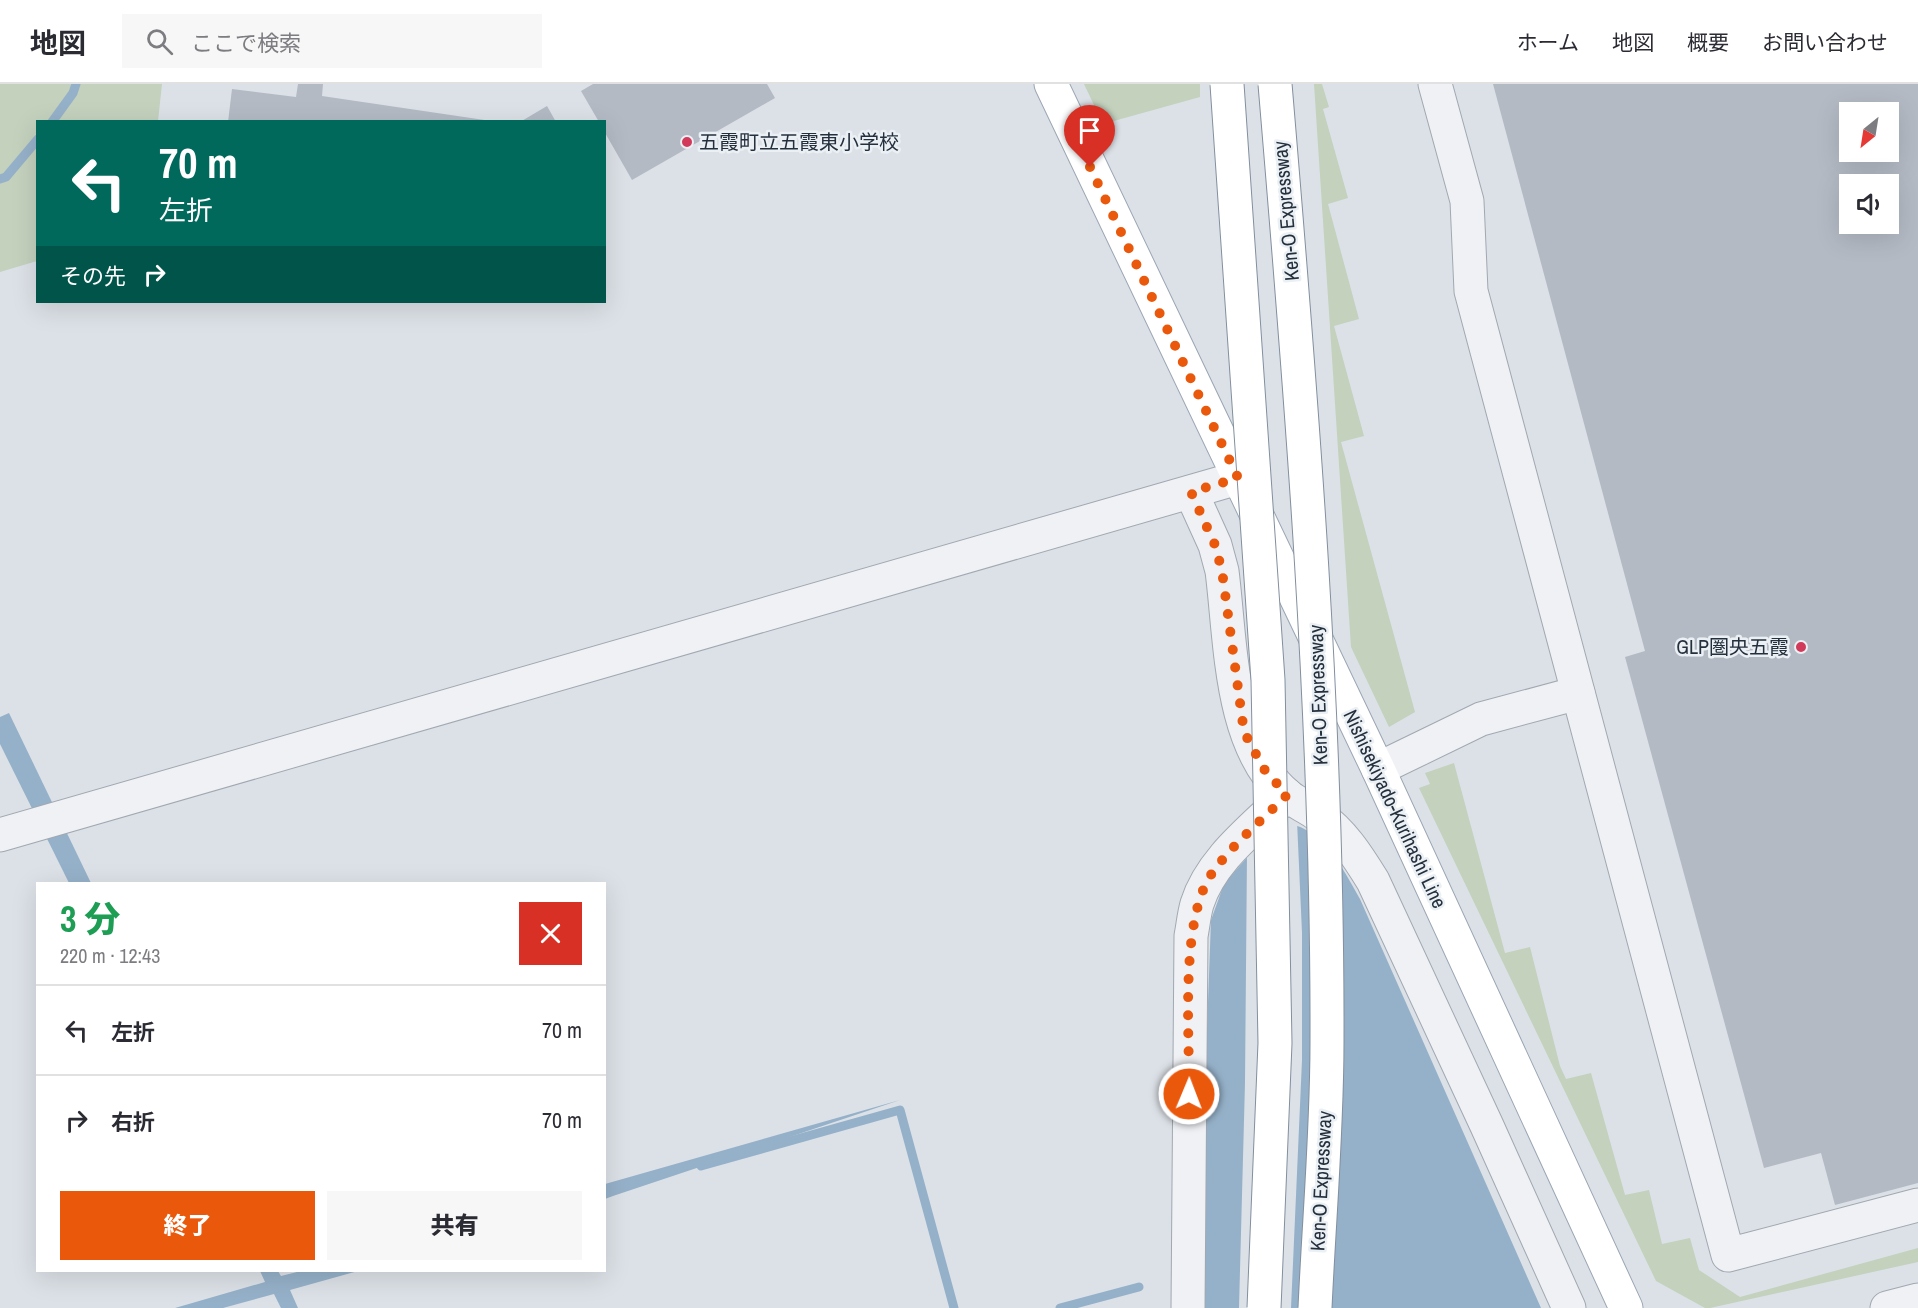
<!DOCTYPE html>
<html lang="ja">
<head>
<meta charset="utf-8">
<style>
	:root { --surface:#fff; --page:#f7f7f7; --text:#2b2b33; --muted:#7c7c81; --line:#e1e1e2; --accent:#ea580c }
	body { margin:0; font-family:"Archivo Narrow","Noto Sans JP",sans-serif; background:var(--page); color:var(--text); height:100vh; display:flex; flex-direction:column; font-size:22px; white-space:nowrap }
	* { box-sizing:border-box; margin:0 }
	p { font-size:20px; color:var(--muted) }
	.icon { flex:none; width:33px; height:33px; fill:none; stroke:currentColor; stroke-width:2; stroke-linecap:round; stroke-linejoin:round }
	.map { position:relative; flex:1; overflow:hidden }
	.drawer { position:absolute; left:36px; top:798px; width:570px; height:390px; display:flex; flex-direction:column; background:var(--surface); border-radius:0px; box-shadow:0 6px 24px #0002 }
	.drawer>* { flex:none }
	.guide { position:absolute; left:36px; top:36px; width:570px; height:183px; border-radius:0px; box-shadow:0 6px 24px #0002; background:#00695c; color:#fff; overflow:hidden }
	.needle { width:39px; rotate:210deg }
	.tools { position:absolute; left:1839px; top:18px; display:grid; gap:12px }
	.tools a { display:grid; place-items:center; width:60px; height:60px; border-radius:0px; background:var(--surface); box-shadow:0 6px 24px #0002; font-size:30px }
	.pin { position:absolute; display:grid; place-items:center; width:51px; height:51px; color:#fff; margin:-62px -26px; border-radius:50% 50% 50% 0; rotate:-45deg; box-shadow:0 0 6px #0007 }
	.pin .icon { rotate:45deg }
	.me { position:absolute; width:66px; margin:-33px; rotate:1deg; stroke-linejoin:round; filter:drop-shadow(0 0 4px #0008) }
	.turn { display:flex; align-items:center; gap:21px; height:126px; padding:0 24px; font-size:27px }
	.turn .icon { width:78px; height:78px; stroke-width:2.5 }
	.turn b { display:block; font-size:42px; line-height:51px }
	.then { display:flex; align-items:center; height:57px; padding:0 24px; background:#0003; gap:12px; font-size:22px }
	.round { display:grid; place-items:center; flex:none; width:63px; height:63px; border-radius:0px; background:var(--page) }
	.summary { display:flex; align-items:center; justify-content:space-between; height:102px; padding:0 24px }
	h1 { font-size:36px; font-weight:800; line-height:45px; color:#1e9e55 }
	.button { display:flex; gap:12px; margin-top:auto; padding:12px 24px }
	.button a { flex:1; height:69px; border-radius:0px; background:var(--accent); color:#fff; font-size:24px; font-weight:800; line-height:69px; text-align:center }
	.button a+a { background:var(--page); color:var(--text) }
	ul { padding:0; list-style:none }
	li { display:flex; align-items:center; gap:18px; height:90px; padding:0 24px; border-top:2px solid var(--line) }
	li div { flex:1 }
	li b { display:block; font-size:22px }
	li em { font-style:normal }
	header { display:flex; align-items:center; gap:36px; box-sizing:border-box; height:84px; padding:0 30px; background:var(--surface); border-bottom:2px solid var(--line) }
	header strong { font-size:28px }
	nav { display:flex; gap:33px; margin-inline-start:auto; font-size:21px }
	.search { width:420px; height:54px; background:var(--page); display:flex; align-items:center; gap:15px; box-sizing:border-box; padding:0 21px; border-radius:0px; color:var(--muted); font-size:22px }
	.map>svg:first-child { display:block }
</style>
</head>
<body>
<header>
<strong>地図</strong>
<div class="search"><svg class="icon" aria-label="search" viewBox="0 0 24 24"><circle cx="10" cy="10" r="6"/><path d="M15 15l6 6"/></svg>ここで検索</div>
<nav><a>ホーム</a><a>地図</a><a>概要</a><a>お問い合わせ</a></nav>
</header>
<div class="map">
<svg width="1918" height="1224" viewBox="0 0 1918 1224">
	<rect width="100%" height="100%" fill="#dce1e7"/>
	<!-- green -->
	<g fill="#c3d1bd">
		<polygon points="0,0 162,0 158,37 38,38 37,177 0,188"/>
		<polygon points="1084,0 1200,0 1200,13 1103,40"/>
		<polygon points="1314,0 1322,0 1329,23 1323,25 1348,114 1328,120 1359,235 1334,242 1364,352 1341,358 1415,628 1389,643 1351,563"/>
		<polygon points="1454,679 1505,869 1530,863 1560,982 1566,995 1591,989 1625,1111 1649,1106 1662,1160 1690,1154 1699,1186 1740,1213 1918,1164 1918,1178 1710,1224 1705,1224 1656,1197 1419,704 1430,700 1425,689"/>
	</g>
	<!-- water -->
	<g fill="#95b1c9">
		<polygon points="9,629 91,799 69,799 0,660 0,633"/>
		<path d="M1277,739C1320,737 1342,783 1360,815L1541,1224H1202L1198,1193L1211,836L1224,800Z"/>
		<polygon points="900,1016 613,1112 605,1115 605,1100"/>
		<polygon points="260,1187 278,1187 281,1192 301,1187 358,1187 290,1206 298,1224 281,1224 274,1210 223,1224 175,1224 265,1198"/>
	</g>
	<!-- pier -->
	<polygon fill="#dce1e7" points="1277,736 1297,737 1302,849 1302,976 1291,1224 1239,1224 1245,999 1247,770"/>
	<g fill="none" stroke-linecap="round" stroke-linejoin="round">
		<!-- stream -->
		<g stroke="#95b1c9" stroke-width="9">
			<polyline points="52,38 73,9 76,0"/>
			<polyline points="0,95 6,93 38,55"/>
			<polyline points="701,1082 900,1026 954,1224"/>
			<polyline points="1060,1224 1139,1203"/>
		</g>
	</g>
	<!-- building -->
	<g fill="#b3bac4" fill-rule="evenodd">
		<polygon points="298,0 323,0 322,12 498,38 228,38 232,5 296,13"/>
		<polygon points="593,0 767,0 775,14 632,96 604,47 604,38 599,38 581,7"/>
		<path d="M1493,0H1918V1099L1835,1121L1821,1069L1764,1084L1625,573L1645,567ZM1850,28H1888V68H1850ZM1850,100H1888V140H1850Z"/>
		<polygon points="547,22 556,38 520,38"/>
	</g>
	<g fill="none" stroke-linecap="round" stroke-linejoin="round">
		<!-- minor casing -->
		<g stroke="#a1a8b1" stroke-width="35">
			<g id="minor">
				<polyline points="1435,0 1467,117 1471,207 1728,1171 1918,1121"/>
				<path d="M1191,408L1215,461L1222,487C1231,557 1229,663 1287,711C1296,719 1308,723 1318,731C1343,749 1357,771 1373,797L1487,1042L1569,1224"/>
				<polyline points="1378,685 1481,635 1578,609"/>
				<polyline points="0,751 1238,394"/>
				<path d="M1188,1224L1191,852C1193,842 1194,830 1197,820C1211,775 1255,743 1287,711"/>
				<polyline points="1887,1224 1918,1216"/>
			</g>
		</g>
		<!-- major casing -->
		<g stroke="#9ba6b3" stroke-width="35">
			<polyline id="major" points="1051,0 1378,685 1626,1224"/>
		</g>
		<!-- minor -->
		<use href="#minor" stroke="#eff1f5" stroke-width="33"/>
		<!-- major -->
		<use href="#major" stroke="#fff" stroke-width="33"/>
		<!-- highway-bridge casing -->
		<g stroke="#838f9e" stroke-width="35" stroke-linecap="butt">
			<g id="highway-bridge">
				<polyline points="1227,0 1268,596 1275,959 1264,1224"/>
				<path d="M1275,0C1302,319 1328,639 1327,959C1327,1047 1319,1136 1315,1224"/>
			</g>
		</g>
		<!-- highway-bridge -->
		<use href="#highway-bridge" stroke="#fff" stroke-width="33"/>
	</g>
	<g fill="none" stroke-linecap="round" stroke-linejoin="round">
		<!-- route -->
		<path stroke="#ea580c" stroke-width="10" stroke-dasharray="0 18" d="M1090,83L1238,394L1191,408L1215,461L1222,487L1244,648L1264,685L1287,711C1262,736 1234,759 1213,788C1179,834 1190,951 1189,1010"/>
	</g>
	<!-- markers -->
	<g fill="#d23a5b" stroke="#ebf0f5" stroke-width="2">
		<circle cx="687" cy="58" r="6"/>
		<circle cx="1801" cy="563" r="6"/>
	</g>
	<g text-anchor="middle" stroke-width="5" stroke-linejoin="round" paint-order="stroke">
		<!-- poi labels -->
		<g font-size="20" fill="#25303d" stroke="#ebf0f5" text-anchor="start">
			<text x="699" y="65">五霞町立五霞東小学校</text>
			<text x="1789" y="570" text-anchor="end">GLP圏央五霞</text>
		</g>
		<!-- street labels -->
		<g font-size="20" fill="#25303d" stroke="#ebf0f5">
			<text transform="translate(1286 127) rotate(-95)" y="7">Ken-O Expressway</text>
			<text transform="translate(1318 611) rotate(-92)" y="7">Ken-O Expressway</text>
			<text transform="translate(1395 725) rotate(65)" y="7">Nishisekiyado-Kurihashi Line</text>
			<text transform="translate(1321 1097) rotate(-87)" y="7">Ken-O Expressway</text>
		</g>
	</g>
</svg>
<div class="tools">
<a><svg class="needle" viewBox="-14 -14 28 28"><path d="M0-13l5 13h-10z" fill="#e53935"/><path d="M0 13l5-13h-10z" fill="#7c7c81"/></svg></a>
<a><svg class="icon" aria-label="sound" viewBox="0 0 24 24"><path d="M4 9h4l5-4v14l-5-4H4zM17 9q2 3 0 6"/></svg></a>
</div>
<div class="pin" style="left:1090px;top:83px;background:#d93025"><svg class="icon" aria-label="arrive" viewBox="0 0 24 24"><path d="M6 21V4h12l-3 4 3 4H6"/></svg></div>
<svg class="me" style="left:1189px;top:1010px" viewBox="-20 -20 40 40"><circle r="17" fill="#ea580c" stroke="#fff" stroke-width="3"/><path d="M0-11L8 9 0 5-8 9z" fill="#fff"/></svg>
<div class="guide">
<div class="turn"><svg class="icon" aria-label="left" viewBox="0 0 24 24"><path d="M17 20v-9H6M10 6l-5 5 5 5"/></svg><div><b>70 m</b>左折</div></div>
<div class="then">その先<svg class="icon" aria-label="right" viewBox="0 0 24 24"><path d="M7 20v-9h11M14 6l5 5-5 5"/></svg></div>
</div>
<section class="drawer">
<div class="summary"><div><h1>3 分</h1><p>220 m · 12:43</p></div><a class="round" style="background:#d93025;color:#fff"><svg class="icon" aria-label="close" viewBox="0 0 24 24"><path d="M6 6l12 12M18 6L6 18"/></svg></a></div>
<ul>
<li><svg class="icon" aria-label="left" viewBox="0 0 24 24"><path d="M17 20v-9H6M10 6l-5 5 5 5"/></svg><div><b>左折</b></div><em>70 m</em></li>
<li><svg class="icon" aria-label="right" viewBox="0 0 24 24"><path d="M7 20v-9h11M14 6l5 5-5 5"/></svg><div><b>右折</b></div><em>70 m</em></li>
</ul>
<div class="button"><a>終了</a><a>共有</a></div>
</section>
</div>
</body>
</html>
